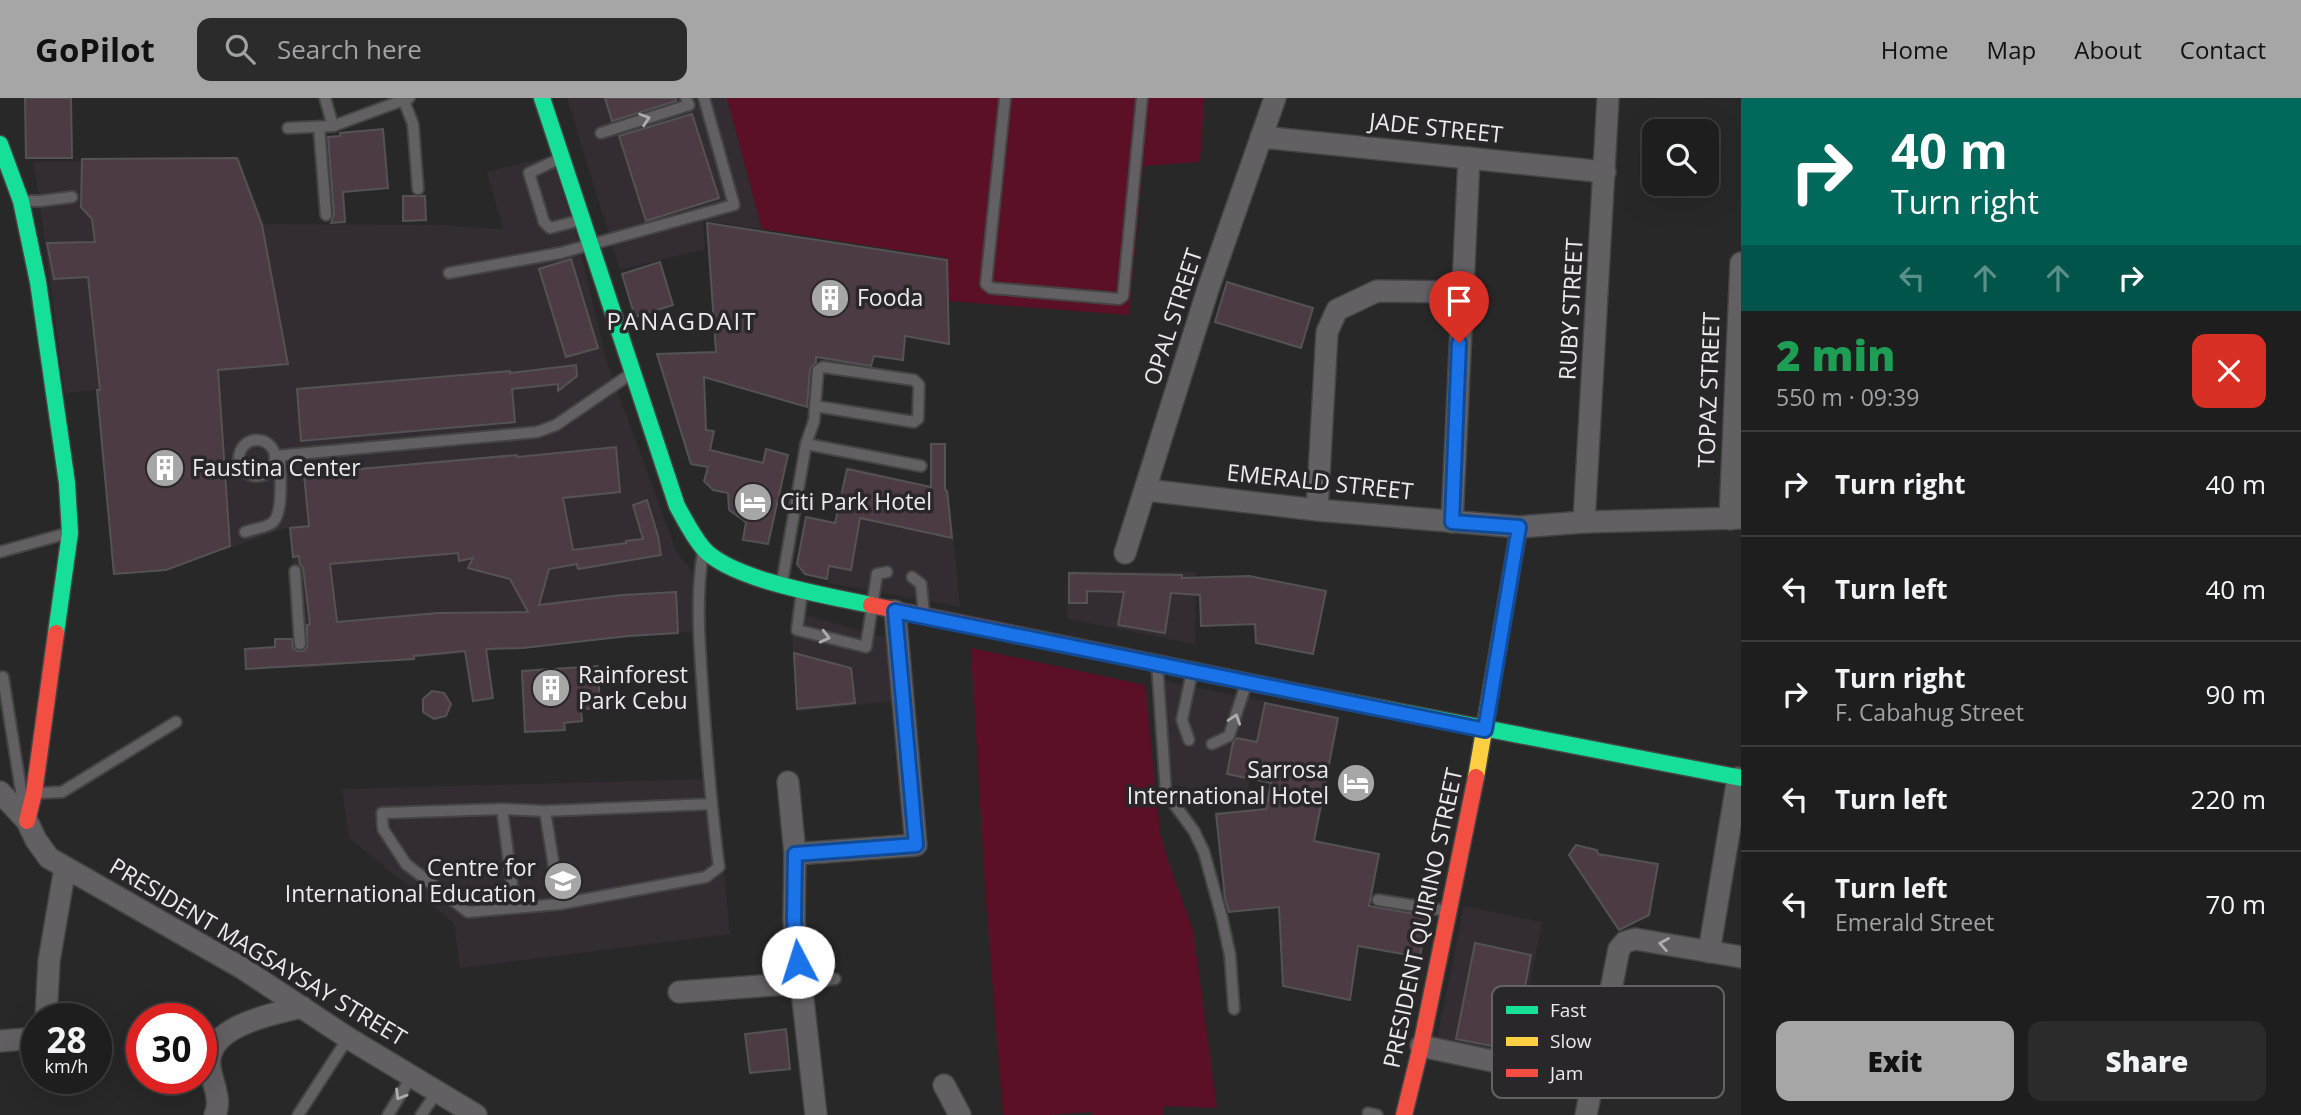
<!DOCTYPE html>
<html lang="en">
<head>
<meta charset="utf-8">
<style>
	:root { --surface:#1e1e1e; --page:#2b2b2b; --text:#f1f3f6; --muted:#a1a2a4; --line:#3c3c3c; --accent:#a7a6a7 }
	body { margin:0; font-family:"Open Sans",sans-serif; background:var(--page); color:var(--text); height:100vh; display:flex; flex-direction:column; font-size:26px; white-space:nowrap }
	* { box-sizing:border-box; margin:0 }
	p { font-size:23px; color:var(--muted) }
	.icon { flex:none; width:38px; height:38px; fill:none; stroke:currentColor; stroke-width:2; stroke-linecap:round; stroke-linejoin:round }
	.map { position:relative; flex:1; overflow:hidden }
	.side { display:flex; flex-direction:column; background:var(--surface); width:560px }
	.side>* { flex:none }
	.guide { background:#00695c; color:#fff; overflow:hidden }
	.buttons { position:absolute; left:1642px; top:21px; display:grid; gap:14px }
	.buttons a { display:grid; place-items:center; width:77px; height:77px; border-radius:14px; background:var(--surface); box-shadow:0 7px 28px #0002,0 0 0 2px var(--line); font-size:35px }
	.speed { position:absolute; left:21px; top:905px; display:flex; gap:14px; font-size:35px; font-weight:700; text-align:center }
	.speed>* { display:grid; place-content:center; width:91px; height:91px; border-radius:50%; background:var(--surface); box-shadow:0 7px 28px #0002,0 0 0 2px var(--line); line-height:1 }
	.speed small { font-size:18px; font-weight:400 }
	.speed .limit { border:10px solid #d22; background:#fff; color:#111 }
	.pin { position:absolute; display:grid; place-items:center; width:60px; height:60px; color:#fff; margin:-72px -30px; border-radius:50% 50% 50% 0; rotate:-45deg; box-shadow:0 0 7px #0007 }
	.pin .icon { rotate:45deg }
	.me { position:absolute; width:77px; margin:-38px; rotate:355deg; stroke-linejoin:round; filter:drop-shadow(0 0 5px #0008) }
	.turn { display:flex; align-items:center; gap:24px; height:147px; padding:0 35px; font-size:32px }
	.turn .icon { width:91px; height:91px; stroke-width:2.5 }
	.turn b { display:block; font-size:49px; line-height:60px }
	.lanes { display:flex; align-items:center; height:66px; padding:0 35px; background:#0003; justify-content:center; gap:35px; direction:ltr }
	.lanes .off { opacity:.35 }
	.round { display:grid; place-items:center; flex:none; width:74px; height:74px; border-radius:14px; background:var(--page) }
	.summary { display:flex; align-items:center; justify-content:space-between; height:119px; padding:0 35px }
	h1 { font-size:42px; font-weight:800; line-height:52px; color:#1e9e55 }
	.cta { display:flex; gap:14px; margin-top:auto; padding:14px 35px }
	.cta a { flex:1; height:80px; border-radius:14px; background:var(--accent); color:#111; font-size:28px; font-weight:800; line-height:80px; text-align:center }
	.cta a+a { background:var(--page); color:var(--text) }
	ul { padding:0; list-style:none }
	li { display:flex; align-items:center; gap:21px; height:105px; padding:0 35px; border-top:2px solid var(--line) }
	li div { flex:1 }
	li b { display:block; font-size:26px }
	li em { font-style:normal }
	header { display:flex; align-items:center; gap:42px; box-sizing:border-box; height:98px; padding:0 35px; background:var(--accent); color:#111 }
	header strong { font-size:33px }
	nav { display:flex; gap:38px; margin-inline-start:auto; font-size:24px }
	.search { width:490px; height:63px; background:var(--page); display:flex; align-items:center; gap:18px; box-sizing:border-box; padding:0 24px; border-radius:14px; color:var(--muted); font-size:26px }
	main { display:flex; flex:1; min-height:0 }
	.map>svg:first-child { display:block }
</style>
</head>
<body>
<header>
<strong>GoPilot</strong>
<div class="search"><svg class="icon" aria-label="search" viewBox="0 0 24 24"><circle cx="10" cy="10" r="6"/><path d="M15 15l6 6"/></svg>Search here</div>
<nav><a>Home</a><a>Map</a><a>About</a><a>Contact</a></nav>
</header>
<main>
<div class="map">
<svg width="1741" height="1017" viewBox="0 0 1741 1017">
	<rect width="100%" height="100%" fill="#282828"/>
	<!-- built -->
	<g fill="#332d33">
		<polygon points="567,0 727,0 762,131 703,123 705,151 620,172"/>
		<polygon points="551,58 579,147 606,262 677,455 694,475 694,533 302,571 289,429 167,472 113,476 97,292 65,295 34,64 239,60 264,126 439,127 503,131 487,74"/>
		<polygon points="848,368 949,393 960,509 828,485"/>
		<polygon points="1068,473 1196,474 1195,546 1067,521"/>
		<polygon points="791,513 893,542 902,602 796,614"/>
		<polygon points="1164,583 1264,603 1246,700 1173,687"/>
		<polygon points="715,681 730,836 460,870 454,825 349,740 342,691"/>
		<polygon points="1464,808 1542,824 1516,958 1437,942"/>
	</g>
	<!-- green -->
	<g fill="#5b1025">
		<polygon points="727,0 1204,0 1200,64 1143,68 1129,217 948,203 947,160 762,131"/>
		<polygon points="971,550 1145,587 1160,735 1168,763 1193,832 1217,1010 1163,1008 1164,1017 1093,1017 1092,1014 1048,1017 1003,1017 986,804"/>
	</g>
	<!-- building -->
	<g fill="#4c3b44" stroke="#545353" stroke-width="2" fill-rule="evenodd">
		<polygon points="25,0 71,0 72,60 26,60"/>
		<polygon points="605,0 676,0 676,3 612,23"/>
		<polygon points="692,16 719,100 646,123 619,38"/>
		<polygon points="383,31 388,90 343,94 345,124 331,125 334,116 328,39 340,38 340,35"/>
		<polygon points="237,60 262,127 288,266 218,272 230,448 166,472 114,476 97,292 100,292 88,179 54,181 47,145 95,144 92,121 81,109 82,61"/>
		<polygon points="403,98 425,98 426,122 403,123"/>
		<polygon points="707,125 947,162 949,246 905,238 903,262 874,258 871,268 816,259 816,264 810,271 807,309 704,279 706,332 714,333 710,352 763,365 766,351 788,357 768,446 743,442 746,424 729,412 728,395 713,392 704,383 708,369 691,366 657,256 716,254"/>
		<polygon points="571,161 598,250 566,259 539,171"/>
		<polygon points="660,164 673,207 635,219 622,176"/>
		<polygon points="1227,184 1313,210 1301,250 1215,224"/>
		<polygon points="576,267 577,278 558,293 558,286 512,291 515,324 301,343 297,291 510,273 510,275"/>
		<polygon points="931,346 945,346 945,392 947,393 952,440 860,420 851,472 829,468 827,481 805,476 797,466 806,419 835,425 847,371 931,389"/>
		<path d="M616,349L620,394L563,400L573,452L626,445V443L643,441L633,407L647,402L658,438L661,457L578,471L577,466L549,471L539,507L622,497L676,494L678,535L628,538L523,550L486,551L493,600L473,603L465,553L414,558V561L246,571L245,551L275,549V541H292L293,550L297,553H304L307,549V527L310,526L303,469L300,467L299,458L293,459L290,430L309,428L304,376L517,357L518,359ZM458,455L459,463L473,460L468,470L510,481L528,514L438,515L337,524L330,466Z"/>
		<polygon points="1069,475 1182,477 1182,480 1249,478 1326,493 1313,556 1256,545 1255,526 1201,528 1200,497 1171,495 1165,535 1118,527 1124,494 1087,493 1087,505 1069,505"/>
		<polygon points="794,555 851,570 855,605 797,611"/>
		<polygon points="598,568 600,610 581,611 582,623 564,625 565,632 525,634 522,573"/>
		<polygon points="432,593 444,595 451,606 446,618 434,621 423,614 423,601"/>
		<polygon points="1265,605 1338,620 1314,743 1379,756 1369,808 1427,818 1420,859 1358,848 1350,902 1283,888 1279,809 1229,814 1225,800 1216,716 1266,711 1271,685 1227,676 1233,644 1237,640 1257,644"/>
		<polygon points="1576,747 1597,752 1598,756 1658,766 1649,817 1619,832 1569,757"/>
		<polygon points="1475,845 1531,857 1513,952 1456,941"/>
		<polygon points="786,931 790,971 750,975 745,936"/>
	</g>
	<g fill="none" stroke-linecap="round" stroke-linejoin="round">
		<!-- lane casing -->
		<g stroke="#454445" stroke-width="14">
			<g id="lane">
				<polyline points="325,0 333,28"/>
				<polyline points="1005,0 986,186 991,190 1119,201 1123,198 1142,0"/>
				<polyline points="404,3 413,26 418,91"/>
				<polyline points="319,29 326,117"/>
				<polyline points="288,30 333,28 409,0"/>
				<polyline points="601,35 689,7 686,0"/>
				<polyline points="559,61 529,75 544,124 550,130 581,122"/>
				<polyline points="22,103 40,103 72,99"/>
				<polyline points="449,175 560,155 734,107 704,0"/>
				<circle cx="257" cy="360" r="18"/>
				<polyline points="806,346 921,368"/>
				<polyline points="275,358 537,334 556,327 632,275"/>
				<path d="M245,434C253,431 265,430 272,425C284,417 280,374 280,360"/>
				<polyline points="0,454 68,435"/>
				<path d="M703,454C696,496 699,540 702,583C706,645 711,707 719,769L706,779L560,806L468,814L406,766L383,731L382,715L502,711L545,713L711,706"/>
				<polyline points="295,473 300,546"/>
				<polyline points="912,479 921,486 924,517"/>
				<polyline points="782,485 806,346 814,323 818,272 823,269 914,282 919,287 918,321 914,324 815,308"/>
				<polyline points="802,493 797,532 866,549 877,476 887,474"/>
				<polyline points="1157,565 1166,695 1194,733 1204,754 1222,820 1230,857 1234,911"/>
				<polyline points="3,579 23,705"/>
				<polyline points="1189,642 1182,622 1192,574"/>
				<polyline points="1212,646 1229,638 1246,586"/>
				<polyline points="37,695 62,694 176,624"/>
				<polyline points="502,711 515,809"/>
				<polyline points="545,713 560,806"/>
				<polyline points="1378,802 1448,813"/>
				<polyline points="800,885 835,881"/>
				<polyline points="1368,1015 1377,1017"/>
				<polyline points="298,1017 348,940"/>
				<polyline points="388,1017 412,978"/>
				<polyline points="421,1017 437,994"/>
			</g>
		</g>
		<!-- street casing -->
		<g stroke="#454445" stroke-width="24">
			<g id="street">
				<polyline points="1261,39 1605,74"/>
				<polyline points="1146,392 1317,412 1519,429 1584,424 1741,420"/>
				<polyline points="1317,412 1327,234 1337,212 1377,193 1461,194"/>
				<polyline points="1730,421 1741,165"/>
				<polyline points="1452,424 1469,60"/>
				<polyline points="1584,424 1608,0"/>
				<polyline points="1125,455 1208,191 1275,0"/>
				<polyline points="788,684 795,756 794,822 816,1017"/>
				<polyline points="0,694 27,723 36,742 49,760 242,870 348,940 476,1017"/>
				<polyline points="795,756 916,747 895,513"/>
				<polyline points="1709,854 1738,680"/>
				<polyline points="679,894 800,885"/>
				<polyline points="46,920 49,863 65,770"/>
				<polyline points="0,943 37,940"/>
				<polyline points="1421,948 1592,984"/>
				<polyline points="944,987 960,1017"/>
				<path d="M215,1017C222,1001 212,985 210,969C204,928 273,916 302,909"/>
				<polyline points="1586,1017 1619,851 1625,844 1635,841 1741,859"/>
			</g>
		</g>
		<!-- fast casing -->
		<g stroke="#454445" stroke-width="19">
			<g id="fast">
				<path d="M542,0L677,408C685,422 692,437 703,450C730,482 829,498 871,507"/>
				<polyline points="0,46 21,103 38,184 67,385 70,435 56,535"/>
				<polyline points="1293,593 1741,680"/>
			</g>
		</g>
		<!-- slow casing -->
		<g stroke="#454445" stroke-width="19">
			<polyline id="slow" points="1476,679 1519,429"/>
		</g>
		<!-- jam casing -->
		<g stroke="#454445" stroke-width="19">
			<g id="jam">
				<polyline points="871,507 1293,593"/>
				<polyline points="27,723 34,695 56,535"/>
				<polyline points="1404,1017 1421,948 1476,679"/>
			</g>
		</g>
		<!-- lane -->
		<use href="#lane" stroke="#626062" stroke-width="10"/>
		<!-- street -->
		<use href="#street" stroke="#626062" stroke-width="21"/>
		<!-- fast -->
		<use href="#fast" stroke="#16e098" stroke-width="16"/>
		<!-- slow -->
		<use href="#slow" stroke="#ffcf43" stroke-width="16"/>
		<!-- jam -->
		<use href="#jam" stroke="#f24e42" stroke-width="16"/>
	</g>
	<!-- one-way arrows -->
	<defs><path id="oneway-chevron" d="M-2-3.5L2.5 0L-2 3.5" fill="none" stroke-width="1.6" stroke-linecap="round" stroke-linejoin="round" transform="scale(1.75)"/></defs>
	<g stroke="#aeacae">
		<use href="#oneway-chevron" transform="translate(645 21) rotate(-18)"/>
		<use href="#oneway-chevron" transform="translate(825 539) rotate(14)"/>
		<use href="#oneway-chevron" transform="translate(1235 621) rotate(-72)"/>
		<use href="#oneway-chevron" transform="translate(1664 846) rotate(-170)"/>
		<use href="#oneway-chevron" transform="translate(400 997) rotate(121)"/>
	</g>
	<g fill="none" stroke-linecap="round" stroke-linejoin="round">
		<!-- route casing -->
		<g stroke="#114b97" stroke-width="18">
			<polyline id="route" points="798,864 794,822 795,756 916,747 895,513 1485,632 1519,429 1452,424 1459,245"/>
		</g>
		<!-- route -->
		<use href="#route" stroke="#1a73e8" stroke-width="12"/>
	</g>
	<!-- icons -->
	<defs>
		<g id="building-disc" transform="scale(2.0125)"><circle r="9.5" fill="#a7a6a7" stroke="#292729"/><path d="M-4-6H4V6H1V3H-1V6H-4ZM-2.5-4.3h1.7v1.8h-1.7ZM.8-4.3h1.7v1.8H.8ZM-2.5-1h1.7V.8h-1.7ZM.8-1h1.7V.8H.8Z" fill="#fff"/></g>
		<g id="hotel-disc" transform="scale(2.0125)"><circle r="9.5" fill="#a7a6a7" stroke="#292729"/><path d="M-6-4.5h1.5V1H6V5H4.5V3h-9V5H-6ZM-4 0a1.8 1.8 0 1 1 3.6 0ZM.5 0V-2.5h3Q6-2.5 6 0Z" fill="#fff"/></g>
		<g id="school-disc" transform="scale(2.0125)"><circle r="9.5" fill="#a7a6a7" stroke="#292729"/><path d="M0-5L7-2L0 1L-7-2ZM-4 1L0 2.5L4 1V4Q0 6-4 4Z" fill="#fff"/></g>
	</defs>
	<g fill-rule="evenodd">
		<use href="#building-disc" x="830" y="200"/>
		<use href="#building-disc" x="165" y="370"/>
		<use href="#hotel-disc" x="753" y="404"/>
		<use href="#building-disc" x="551" y="590"/>
		<use href="#hotel-disc" x="1356" y="685"/>
		<use href="#school-disc" x="563" y="783"/>
	</g>
	<g text-anchor="middle" stroke-width="7" stroke-linejoin="round" paint-order="stroke">
		<!-- street labels -->
		<g font-size="23" fill="#eceaec" stroke="#292729">
			<text transform="translate(1436 30) rotate(6)" y="8">JADE STREET</text>
			<text transform="translate(1571 211) rotate(-87)" y="8">RUBY STREET</text>
			<text transform="translate(1173 219) rotate(-72)" y="8">OPAL STREET</text>
			<text transform="translate(1709 292) rotate(-88)" y="8">TOPAZ STREET</text>
			<text transform="translate(1320 384) rotate(6)" y="8">EMERALD STREET</text>
			<text transform="translate(1423 820) rotate(-78)" y="8">PRESIDENT QUIRINO STREET</text>
			<text transform="translate(258 854) rotate(31)" y="8">PRESIDENT MAGSAYSAY STREET</text>
		</g>
		<!-- poi labels -->
		<g font-size="23" fill="#eceaec" stroke="#292729" text-anchor="start">
			<text x="857" y="208">Fooda</text>
			<text x="192" y="378">Faustina Center</text>
			<text x="780" y="412">Citi Park Hotel</text>
			<text x="578" y="585">Rainforest<tspan x="578" dy="26">Park Cebu</tspan></text>
			<text x="1329" y="680" text-anchor="end">Sarrosa<tspan x="1329" dy="26">International Hotel</tspan></text>
			<text x="536" y="778" text-anchor="end">Centre for<tspan x="536" dy="26">International Education</tspan></text>
		</g>
		<!-- neighbourhood labels -->
		<g font-size="24" letter-spacing="2" fill="#eceaec" stroke="#292729">
			<text x="682" y="232">PANAGDAIT</text>
		</g>
	</g>
	<!-- legend -->
	<rect x="1492" y="888" width="232" height="112" rx="10" fill="#292729" stroke="#646264" stroke-width="2"/>
	<rect x="1506" y="908" width="32" height="8" fill="#16e098"/>
	<rect x="1506" y="939" width="32" height="9" fill="#ffcf43"/>
	<rect x="1506" y="971" width="32" height="8" fill="#f24e42"/>
	<g font-size="19" fill="#eceaec">
		<text x="1550" y="919">Fast</text>
		<text x="1550" y="950">Slow</text>
		<text x="1550" y="982">Jam</text>
	</g>
</svg>
<div class="buttons">
<a><svg class="icon" aria-label="search" viewBox="0 0 24 24"><circle cx="10" cy="10" r="6"/><path d="M15 15l6 6"/></svg></a>
</div>
<div class="speed"><div>28<small>km/h</small></div><div class="limit">30</div></div>
<div class="pin" style="left:1459px;top:245px;background:#d93025"><svg class="icon" aria-label="arrive" viewBox="0 0 24 24"><path d="M6 21V4h12l-3 4 3 4H6"/></svg></div>
<svg class="me" style="left:798px;top:864px" viewBox="-20 -20 40 40"><circle r="19" fill="#fff"/><path d="M0-13L10 11 0 6-10 11z" fill="#1a73e8"/></svg>
</div>
<section class="side">
<div class="guide">
<div class="turn"><svg class="icon" aria-label="right" viewBox="0 0 24 24"><path d="M7 20v-9h11M14 6l5 5-5 5"/></svg><div><b>40 m</b>Turn right</div></div>
<div class="lanes"><svg class="icon off" aria-label="left" viewBox="0 0 24 24"><path d="M17 20v-9H6M10 6l-5 5 5 5"/></svg><svg class="icon off" aria-label="ahead" viewBox="0 0 24 24"><path d="M12 20V5M6 11l6-6 6 6"/></svg><svg class="icon off" aria-label="ahead" viewBox="0 0 24 24"><path d="M12 20V5M6 11l6-6 6 6"/></svg><svg class="icon" aria-label="right" viewBox="0 0 24 24"><path d="M7 20v-9h11M14 6l5 5-5 5"/></svg></div>
</div>
<div class="summary"><div><h1>2 min</h1><p>550 m · 09:39</p></div><a class="round" style="background:#d93025;color:#fff"><svg class="icon" aria-label="close" viewBox="0 0 24 24"><path d="M6 6l12 12M18 6L6 18"/></svg></a></div>
<ul>
<li><svg class="icon" aria-label="right" viewBox="0 0 24 24"><path d="M7 20v-9h11M14 6l5 5-5 5"/></svg><div><b>Turn right</b></div><em>40 m</em></li>
<li><svg class="icon" aria-label="left" viewBox="0 0 24 24"><path d="M17 20v-9H6M10 6l-5 5 5 5"/></svg><div><b>Turn left</b></div><em>40 m</em></li>
<li><svg class="icon" aria-label="right" viewBox="0 0 24 24"><path d="M7 20v-9h11M14 6l5 5-5 5"/></svg><div><b>Turn right</b><p>F. Cabahug Street</p></div><em>90 m</em></li>
<li><svg class="icon" aria-label="left" viewBox="0 0 24 24"><path d="M17 20v-9H6M10 6l-5 5 5 5"/></svg><div><b>Turn left</b></div><em>220 m</em></li>
<li><svg class="icon" aria-label="left" viewBox="0 0 24 24"><path d="M17 20v-9H6M10 6l-5 5 5 5"/></svg><div><b>Turn left</b><p>Emerald Street</p></div><em>70 m</em></li>
</ul>
<div class="cta"><a>Exit</a><a>Share</a></div>
</section>
</main>
</body>
</html>
